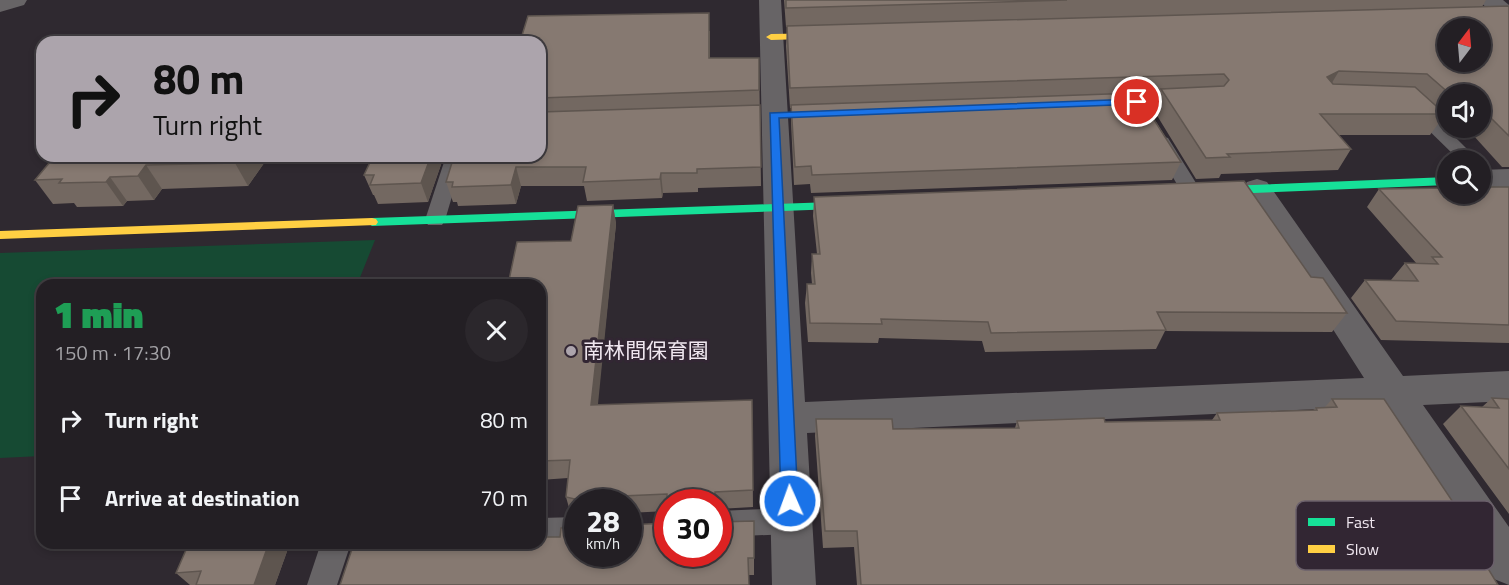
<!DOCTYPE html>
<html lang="en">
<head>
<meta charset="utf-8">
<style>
	:root { --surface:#231f24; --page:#2b272c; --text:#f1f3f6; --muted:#a3a2a6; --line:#403d41 }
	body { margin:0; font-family:"Titillium Web","Noto Sans JP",sans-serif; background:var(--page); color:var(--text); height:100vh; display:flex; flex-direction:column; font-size:22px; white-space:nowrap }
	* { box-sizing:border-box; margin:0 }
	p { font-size:20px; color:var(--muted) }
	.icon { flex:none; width:33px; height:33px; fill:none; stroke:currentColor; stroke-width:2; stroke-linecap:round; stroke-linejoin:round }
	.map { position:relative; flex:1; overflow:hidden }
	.details { position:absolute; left:36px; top:279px; width:510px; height:270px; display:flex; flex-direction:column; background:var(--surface); border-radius:18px; box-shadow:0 3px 9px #0003,0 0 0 2px var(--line) }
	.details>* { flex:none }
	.guide { position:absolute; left:36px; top:36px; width:510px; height:126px; border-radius:18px; box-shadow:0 3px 9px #0003,0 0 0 2px var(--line); background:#aca4ac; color:#111; overflow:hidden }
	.needle { width:39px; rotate:16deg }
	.buttons { position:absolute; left:1437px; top:18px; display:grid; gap:12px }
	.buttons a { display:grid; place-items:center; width:54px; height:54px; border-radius:50%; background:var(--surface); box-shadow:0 3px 9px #0003,0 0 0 2px var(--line); font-size:30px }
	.speed { position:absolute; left:564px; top:489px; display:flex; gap:12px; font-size:30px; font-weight:700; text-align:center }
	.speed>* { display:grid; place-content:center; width:78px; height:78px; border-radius:50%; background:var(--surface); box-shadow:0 3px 9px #0003,0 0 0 2px var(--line); line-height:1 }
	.speed small { font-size:15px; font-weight:400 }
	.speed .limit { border:9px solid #d22; background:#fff; color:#111 }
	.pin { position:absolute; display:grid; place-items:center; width:51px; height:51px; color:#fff; margin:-26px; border:3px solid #fff; border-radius:50%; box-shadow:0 2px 6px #0007 }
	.me { position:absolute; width:66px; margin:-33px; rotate:358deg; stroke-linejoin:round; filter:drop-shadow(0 0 4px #0008) }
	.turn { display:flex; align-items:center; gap:21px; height:126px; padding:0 18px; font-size:27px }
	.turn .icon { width:78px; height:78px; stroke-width:2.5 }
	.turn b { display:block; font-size:42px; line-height:51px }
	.round { display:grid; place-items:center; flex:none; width:63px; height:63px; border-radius:32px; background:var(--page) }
	.summary { display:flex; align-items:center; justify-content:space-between; height:102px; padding:0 18px }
	h1 { font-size:36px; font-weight:800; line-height:45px; color:#1e9e55 }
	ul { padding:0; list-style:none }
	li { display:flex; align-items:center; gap:18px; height:78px; padding:0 18px }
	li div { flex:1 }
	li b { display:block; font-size:22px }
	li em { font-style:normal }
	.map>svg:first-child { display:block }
</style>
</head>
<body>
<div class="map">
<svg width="1509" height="585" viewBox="0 0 1509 585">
	<rect width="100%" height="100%" fill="#2f2930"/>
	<!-- green -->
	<polygon fill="#164a33" points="375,240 357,285 42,285 42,456 0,458 0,253"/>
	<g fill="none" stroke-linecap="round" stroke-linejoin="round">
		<!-- lane -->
		<g fill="#676466" fill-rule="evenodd">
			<polygon points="1186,95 1192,96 1195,100 1192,104 1114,108 1105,103 1114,98"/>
			<polygon points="1413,100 1419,101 1478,160 1459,160 1407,109 1404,105"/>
			<polygon points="1161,136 1168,138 1201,191 1198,195 1184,195 1181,191 1152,142"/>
			<polygon points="446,156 464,156 445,220 442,225 428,225 425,220"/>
			<polygon points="791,508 801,512 805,521 801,530 791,534 718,537 718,511"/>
			<polygon points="578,517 578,543 537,543 540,543 540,518"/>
			<polygon points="321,543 351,543 337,585 307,585"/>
		</g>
		<!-- street -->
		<g fill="#676466" fill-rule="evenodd">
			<polygon points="0,0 27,0 24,5 0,12"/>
			<polygon points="759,0 781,0 805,402 1364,378 1243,188 1247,182 1257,179 1267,182 1403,376 1509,371 1509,401 1423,405 1509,527 1509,585 1494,579 1383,406 807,433 816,585 772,585"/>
			<polygon points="1478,0 1503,0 1509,5 1509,23 1501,21"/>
			<polygon points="1509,169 1509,187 1480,188 1480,170"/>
		</g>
		<!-- fast -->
		<g fill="#16e098" fill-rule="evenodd">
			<polygon points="1448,177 1448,185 1204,195 1198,191 1204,187"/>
			<polygon points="859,201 863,202 865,205 863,208 372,226 366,222 372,218"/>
		</g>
		<!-- slow -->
		<g fill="#ffcf43" fill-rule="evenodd">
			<polygon points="832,33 835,34 835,38 771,40 766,37 771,34"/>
			<polygon points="372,218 376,219 378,222 376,225 0,239 0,231"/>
		</g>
	</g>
	<!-- wall -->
	<g fill="#736861" fill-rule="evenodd">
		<polygon points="784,0 1486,0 1482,7 1233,14 1509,6 1509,167 1502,167 1473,135 1457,135 1449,128 1480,128 1480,94 1448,94 1448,126 1441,120 1430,135 1338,135 1351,149 1338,170 1221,174 1219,178 1196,179 1153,109 1158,96 1140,96 1181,162 1172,180 811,193 810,184 794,185 791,122 791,108 790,108 786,46 787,27 786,27"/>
		<polygon points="710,31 710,58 759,58 761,186 698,188 698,192 663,193 662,198 587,201 584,186 521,186 516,204 458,206 457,202 453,202 446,182 540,156 540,42"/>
		<polygon points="55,156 269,156 248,186 162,189 154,200 127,201 123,206 77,207 74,203 53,204 35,180"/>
		<polygon points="444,156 428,202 378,204 374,195 373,195 364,175"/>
		<polygon points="1509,187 1509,343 1381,340 1351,298 1365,280 1391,280 1405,263 1417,264 1367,207 1379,189"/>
		<polygon points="814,197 1311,277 1347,313 1332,332 1165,331 1156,349 985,352 982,341 879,338 878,343 808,342 805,303 807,284 812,284 811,273 812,254 817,254 813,216"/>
		<path d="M613,205L616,224L597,405L752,400L753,507L718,509V502H668V554H718V522L754,521V575H748L749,585H340L354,543H540V537H560L561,528L574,527V516L571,515L566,497L568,478L540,480V285H508L517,242L571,241L578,206ZM578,502H628V513L667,511V523L628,525V554H578Z"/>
		<polygon points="1492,398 1509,399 1509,514 1443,424 1461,406 1482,407"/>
		<polygon points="1332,399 1493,562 1487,567 1498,585 857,585 854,547 823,548 815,436 816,419 893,429 1015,428 1017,421 1105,422 1212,420 1217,413 1313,410 1316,408 1325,407"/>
		<polygon points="189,543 290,543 275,585 190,585 176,573"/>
	</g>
	<!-- shaded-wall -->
	<g fill="#5e554f">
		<polygon points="1339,71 1327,91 1327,77"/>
		<polygon points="240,156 269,156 248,186 235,163"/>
		<polygon points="431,156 444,156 428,202 421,183"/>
		<polygon points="146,165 162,189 154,200 138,176"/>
		<polygon points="516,167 521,186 516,204 511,185"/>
		<polygon points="661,173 663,193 662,198 660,179"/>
		<polygon points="110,177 127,201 123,206 106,182"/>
		<polygon points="613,205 616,224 596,424 591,405"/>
		<polygon points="269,543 290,543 275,585 254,585"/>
	</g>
	<!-- building -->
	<g fill="#867971" stroke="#5e554f" stroke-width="1.5" fill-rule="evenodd">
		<polygon points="786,0 1067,0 786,8"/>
		<path d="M1509,6V136L1488,115H1480V94H1450L1427,74L1339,71L1327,77L1333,84L1415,87L1445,114H1320L1351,149L1227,154L1230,157L1206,158L1161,89L1224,86L1229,80L1224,74L790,88L787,26ZM1448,28H1480V62H1448Z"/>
		<polygon points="709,13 709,58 759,58 759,90 540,98 540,42 520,42 528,16"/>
		<polygon points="1137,93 1181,162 812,175 811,166 795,167 791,105"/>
		<polygon points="760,105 761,167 697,169 697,173 661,173 660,179 583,182 586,167 516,167 511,185 452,187 453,182 446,182 454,156 540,156 540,112"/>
		<polygon points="55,156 240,156 235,163 146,165 138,176 110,177 106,182 59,183 62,179 35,180"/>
		<polygon points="373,156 431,156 421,183 370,185 374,175 364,175"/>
		<polygon points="1244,181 1311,277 1323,278 1347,313 1157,312 1166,330 991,333 988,322 881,319 882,324 810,323 807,284 815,284 812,254 820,254 814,197"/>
		<polygon points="1480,187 1509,187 1509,325 1396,321 1365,280 1418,281 1405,263 1438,264 1432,257 1442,257 1379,189 1448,188 1448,194 1480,194"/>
		<path d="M613,205L591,405L752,400L753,490L715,492V502H668V554H718V522L754,521V558H748L749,585H340L354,543H540V537H560L561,528L574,527L575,499L566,497L570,460L540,461V285H508L517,242L571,241L578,206ZM667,494V523L628,525V554H578V502H622V496Z"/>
		<polygon points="1492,398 1509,399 1509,469 1461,406 1499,408"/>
		<polygon points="1332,399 1384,399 1493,562 1484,562 1498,585 861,585 857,531 825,531 816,419 892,419 893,429 1019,428 1017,421 1104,418 1105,422 1220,420 1217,413 1317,410 1316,408 1337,407"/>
		<polygon points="189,543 269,543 254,585 196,585 201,571 176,573"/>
	</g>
	<!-- route -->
	<polygon fill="#1a73e8" stroke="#114b97" stroke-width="1.5" points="1137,99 1141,100 1141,104 779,118 798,501 796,506 790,508 784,506 781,501 770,113"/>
	<!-- markers -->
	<circle fill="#aca4ac" stroke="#322633" stroke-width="2" cx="571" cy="351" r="6"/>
	<g text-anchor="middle" stroke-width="6" stroke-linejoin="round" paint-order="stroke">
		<!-- poi labels -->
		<g font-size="21" fill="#efe6ef" stroke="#322633" text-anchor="start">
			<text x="583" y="358">南林間保育園</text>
		</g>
	</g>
	<!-- legend -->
	<rect x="1296" y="501" width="198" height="69" rx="9" fill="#322633" stroke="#6b606b" stroke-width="1.5"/>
	<rect x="1308" y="518" width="27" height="8" fill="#16e098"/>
	<rect x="1308" y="545" width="27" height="8" fill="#ffcf43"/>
	<g font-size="16" fill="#efe6ef">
		<text x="1346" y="528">Fast</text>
		<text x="1346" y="555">Slow</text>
	</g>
</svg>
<div class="buttons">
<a><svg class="needle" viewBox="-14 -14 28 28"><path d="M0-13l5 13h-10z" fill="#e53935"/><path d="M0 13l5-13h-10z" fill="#a3a2a6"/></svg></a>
<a><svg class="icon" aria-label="sound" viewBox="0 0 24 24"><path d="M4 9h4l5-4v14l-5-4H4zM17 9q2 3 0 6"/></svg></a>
<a><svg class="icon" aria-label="search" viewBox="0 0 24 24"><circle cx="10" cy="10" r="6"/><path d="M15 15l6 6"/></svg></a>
</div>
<div class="speed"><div>28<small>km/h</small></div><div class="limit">30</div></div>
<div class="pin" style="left:1137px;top:102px;background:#d93025"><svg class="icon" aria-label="arrive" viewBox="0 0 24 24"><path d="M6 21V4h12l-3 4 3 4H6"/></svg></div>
<svg class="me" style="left:790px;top:501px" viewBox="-20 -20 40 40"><circle r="17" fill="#1a73e8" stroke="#fff" stroke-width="3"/><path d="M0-11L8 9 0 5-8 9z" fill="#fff"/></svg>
<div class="guide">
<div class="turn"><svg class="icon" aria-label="right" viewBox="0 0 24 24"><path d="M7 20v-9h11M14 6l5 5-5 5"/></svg><div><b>80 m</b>Turn right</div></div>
</div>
<section class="details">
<div class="summary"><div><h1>1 min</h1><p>150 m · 17:30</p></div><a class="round"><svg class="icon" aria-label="close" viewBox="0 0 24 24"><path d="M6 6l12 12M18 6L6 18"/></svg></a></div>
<ul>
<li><svg class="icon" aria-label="right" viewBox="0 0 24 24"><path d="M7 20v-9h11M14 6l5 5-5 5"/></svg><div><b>Turn right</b></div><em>80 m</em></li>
<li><svg class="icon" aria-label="arrive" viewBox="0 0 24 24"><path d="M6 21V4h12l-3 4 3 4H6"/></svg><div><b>Arrive at destination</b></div><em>70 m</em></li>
</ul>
</section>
</div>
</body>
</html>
